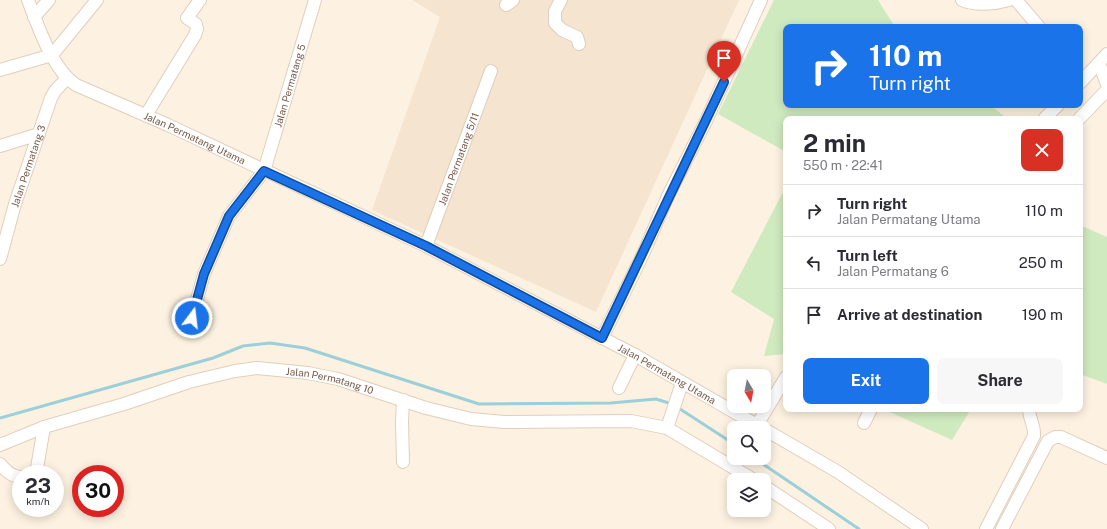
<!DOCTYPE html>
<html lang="en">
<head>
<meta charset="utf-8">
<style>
	:root { --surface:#fff; --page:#f7f7f7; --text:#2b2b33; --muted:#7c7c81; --line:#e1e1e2; --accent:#1a73e8 }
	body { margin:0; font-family:"Public Sans",sans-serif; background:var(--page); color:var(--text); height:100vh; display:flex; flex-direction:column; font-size:15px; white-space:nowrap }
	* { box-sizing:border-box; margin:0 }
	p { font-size:13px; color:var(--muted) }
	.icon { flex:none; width:22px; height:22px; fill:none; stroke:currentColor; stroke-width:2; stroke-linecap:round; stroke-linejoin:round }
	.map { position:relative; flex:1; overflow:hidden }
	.drawer { position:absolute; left:783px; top:116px; width:300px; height:296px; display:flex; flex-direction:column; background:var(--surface); border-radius:8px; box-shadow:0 2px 10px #0003 }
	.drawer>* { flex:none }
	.hud { position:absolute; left:783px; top:24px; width:300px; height:84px; border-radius:8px; box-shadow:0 2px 10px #0003; background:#1a73e8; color:#fff; overflow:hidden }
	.needle { width:26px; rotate:170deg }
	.buttons { position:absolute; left:727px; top:369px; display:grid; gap:8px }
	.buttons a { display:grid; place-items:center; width:44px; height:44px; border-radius:8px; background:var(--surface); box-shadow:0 2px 10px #0003; font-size:20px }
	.speed { position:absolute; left:12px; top:465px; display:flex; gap:8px; font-size:20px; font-weight:700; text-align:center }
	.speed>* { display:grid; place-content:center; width:52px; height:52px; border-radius:50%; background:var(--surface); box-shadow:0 2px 10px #0003; line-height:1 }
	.speed small { font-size:10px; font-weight:400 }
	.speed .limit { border:6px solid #d22; background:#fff; color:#111 }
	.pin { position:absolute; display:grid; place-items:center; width:34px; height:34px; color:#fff; margin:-41px -17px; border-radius:50% 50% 50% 0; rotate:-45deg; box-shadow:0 0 4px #0007 }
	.pin .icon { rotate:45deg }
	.me { position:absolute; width:44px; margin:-22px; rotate:15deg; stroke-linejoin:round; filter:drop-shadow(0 0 3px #0008) }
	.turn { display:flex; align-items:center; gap:14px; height:84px; padding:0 20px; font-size:18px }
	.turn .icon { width:52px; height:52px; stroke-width:2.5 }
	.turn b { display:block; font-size:28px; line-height:34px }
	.round { display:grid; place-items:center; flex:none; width:42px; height:42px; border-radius:8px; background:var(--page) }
	.overview { display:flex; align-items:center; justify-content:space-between; height:68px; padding:0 20px }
	h1 { font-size:24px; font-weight:700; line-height:30px }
	.button { display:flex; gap:8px; margin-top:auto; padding:8px 20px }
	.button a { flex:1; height:46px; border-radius:8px; background:var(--accent); color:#fff; font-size:16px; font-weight:700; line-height:46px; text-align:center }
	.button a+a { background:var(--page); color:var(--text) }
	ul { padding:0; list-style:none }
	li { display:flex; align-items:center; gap:12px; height:52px; padding:0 20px; border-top:1px solid var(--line) }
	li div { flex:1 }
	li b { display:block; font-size:15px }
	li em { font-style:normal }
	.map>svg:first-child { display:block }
</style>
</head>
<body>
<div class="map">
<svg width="1107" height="529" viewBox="0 0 1107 529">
	<rect width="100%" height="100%" fill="#fdf2e1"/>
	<!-- residential -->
	<polygon fill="#f5e4cf" points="412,0 739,0 596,312 372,210 440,17"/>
	<!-- green -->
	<g fill="#d0eabf">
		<polygon points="774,0 878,0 895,27 786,27 786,105 990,105 1008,119 786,119 786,152 718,114"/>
		<polygon points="786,186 786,354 764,356 774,319 731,292"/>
		<polygon points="1080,225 1107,237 1107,384 1080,374"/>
		<polygon points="883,409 971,409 952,440"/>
	</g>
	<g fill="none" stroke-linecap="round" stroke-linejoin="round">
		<!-- stream -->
		<g stroke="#9bcfd9" stroke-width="3">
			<polyline points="677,407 734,444"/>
			<polyline points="0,418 213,358 243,346 270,343 305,348 479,404 611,403 656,399 672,404"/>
			<polyline points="754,458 859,529"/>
		</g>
		<!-- minor casing -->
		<g stroke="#e1cebc" stroke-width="14">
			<g id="minor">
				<path id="s1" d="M28,0C38,26 52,69 76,85L168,125L426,246L635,355L762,428"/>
				<polyline points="561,0 555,11 555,23 562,30 577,37 579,44"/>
				<path d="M962,0C975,6 995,4 1009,0"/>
				<polyline points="1016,0 1039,27"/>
				<polyline points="506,5 513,0"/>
				<polyline points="34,17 49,0"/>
				<polyline points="1099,63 1107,84"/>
				<polyline points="0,70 52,55 97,0"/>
				<polyline points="1080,83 1107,54"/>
				<polyline points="146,115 195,35 197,29 196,24 187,18 200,0"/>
				<polyline points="1044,119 1058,105"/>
				<polyline points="1079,119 1107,90"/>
				<polyline points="0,146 39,134"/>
				<path id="s2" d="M426,246L491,71"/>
				<path id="s3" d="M0,259L15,204L51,98L55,91L67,78"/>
				<path id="s4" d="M192,318L204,274L229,216L264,171L315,0"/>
				<polyline points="602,338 644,252 668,196 706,121 761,0"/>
				<polyline points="619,388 635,355"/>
				<polyline points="403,400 402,422 403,462"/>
				<polyline points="864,423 871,409"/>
				<polyline points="757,425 786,377"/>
				<polyline points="667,428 682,383"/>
				<polyline points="764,429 838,472 922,529"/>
				<path id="s5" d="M0,445L44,427L124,404L189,382L235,371L257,368L308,373L338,379L426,408L471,419L504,422L631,421L667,428L754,480"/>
				<path d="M0,464C6,471 12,477 21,477"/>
				<polyline points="36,474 44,427"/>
				<polyline points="764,486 829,529"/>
				<path d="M986,529L1034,436C1035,426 1029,419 1029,409"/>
				<polyline points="1002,529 1048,441 1055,437 1061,437 1107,458"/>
			</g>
		</g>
		<!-- minor -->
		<use href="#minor" stroke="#fff" stroke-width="12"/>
	</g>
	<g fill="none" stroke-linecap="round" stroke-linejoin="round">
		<!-- route casing -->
		<g stroke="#114b97" stroke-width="10">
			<polyline id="route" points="192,318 204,274 229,216 264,171 426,246 602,338 724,82"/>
		</g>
		<!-- route -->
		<use href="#route" stroke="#1a73e8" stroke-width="7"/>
	</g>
	<g text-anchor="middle" stroke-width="3.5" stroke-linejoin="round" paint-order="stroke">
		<!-- street labels -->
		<g font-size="10" fill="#755847" stroke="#fff6e8">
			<text dy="4" stroke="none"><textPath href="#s4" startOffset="255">Jalan Permatang 5</textPath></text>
			<text dy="4" stroke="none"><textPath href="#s1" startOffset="229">Jalan Permatang Utama</textPath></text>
			<text dy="4" stroke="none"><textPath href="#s2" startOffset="93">Jalan Permatang 5/11</textPath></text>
			<text dy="4" stroke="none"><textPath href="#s3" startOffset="97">Jalan Permatang 3</textPath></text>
			<text dy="4" stroke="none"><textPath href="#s1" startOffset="757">Jalan Permatang Utama</textPath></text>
			<text dy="4" stroke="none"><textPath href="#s5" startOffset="343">Jalan Permatang 10</textPath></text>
		</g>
	</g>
</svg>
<div class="buttons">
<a><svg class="needle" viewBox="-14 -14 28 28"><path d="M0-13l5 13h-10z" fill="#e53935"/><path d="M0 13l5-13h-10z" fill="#7c7c81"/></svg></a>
<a><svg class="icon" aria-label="search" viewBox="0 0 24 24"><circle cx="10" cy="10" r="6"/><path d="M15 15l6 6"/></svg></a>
<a><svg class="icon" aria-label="layers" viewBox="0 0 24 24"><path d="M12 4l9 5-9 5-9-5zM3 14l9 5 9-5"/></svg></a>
</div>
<div class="speed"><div>23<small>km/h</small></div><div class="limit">30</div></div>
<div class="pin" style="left:724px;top:82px;background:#d93025"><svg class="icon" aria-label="arrive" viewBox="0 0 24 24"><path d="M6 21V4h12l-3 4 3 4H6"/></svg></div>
<svg class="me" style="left:192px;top:318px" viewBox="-20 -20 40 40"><circle r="17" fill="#1a73e8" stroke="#fff" stroke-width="3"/><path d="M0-11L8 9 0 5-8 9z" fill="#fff"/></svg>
<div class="hud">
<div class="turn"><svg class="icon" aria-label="right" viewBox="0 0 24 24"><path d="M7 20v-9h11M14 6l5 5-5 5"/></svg><div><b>110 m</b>Turn right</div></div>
</div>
<section class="drawer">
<div class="overview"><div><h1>2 min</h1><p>550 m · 22:41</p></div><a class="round" style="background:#d93025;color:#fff"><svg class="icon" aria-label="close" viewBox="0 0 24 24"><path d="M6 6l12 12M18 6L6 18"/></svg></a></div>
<ul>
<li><svg class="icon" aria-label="right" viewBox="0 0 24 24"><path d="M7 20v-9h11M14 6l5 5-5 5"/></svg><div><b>Turn right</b><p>Jalan Permatang Utama</p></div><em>110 m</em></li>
<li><svg class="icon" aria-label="left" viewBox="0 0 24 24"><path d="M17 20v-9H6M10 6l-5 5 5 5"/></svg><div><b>Turn left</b><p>Jalan Permatang 6</p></div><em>250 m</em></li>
<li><svg class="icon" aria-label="arrive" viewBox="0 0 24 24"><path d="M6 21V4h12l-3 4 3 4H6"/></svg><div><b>Arrive at destination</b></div><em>190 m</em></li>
</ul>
<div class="button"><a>Exit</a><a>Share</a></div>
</section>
</div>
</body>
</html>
